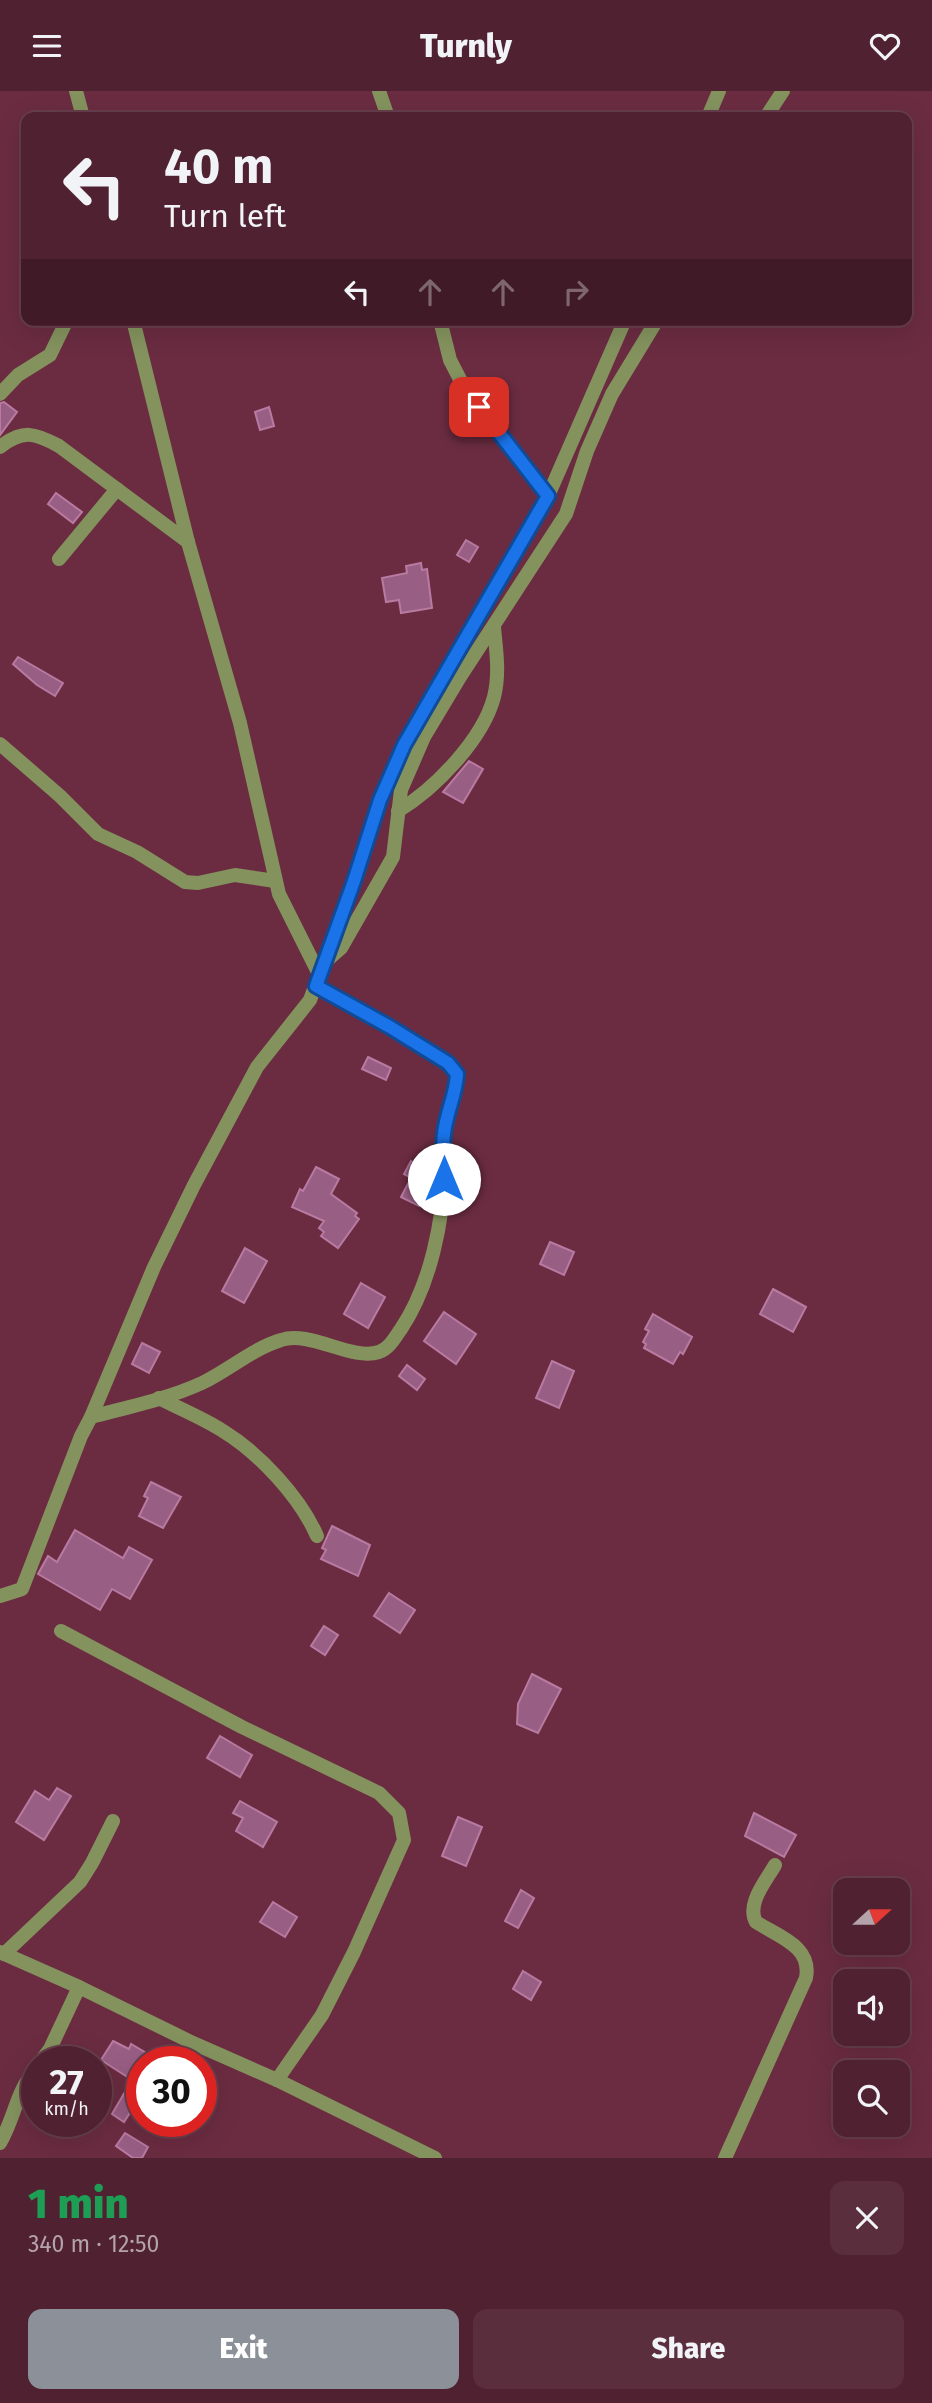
<!DOCTYPE html>
<html lang="en">
<head>
<meta charset="utf-8">
<style>
	:root { --surface:#502131; --page:#5a2e3d; --text:#f1f3f6; --muted:#b4a3ab; --line:#673e4d; --accent:#8c9099 }
	body { margin:0; font-family:"Fira Sans",sans-serif; background:var(--page); color:var(--text); height:100vh; display:flex; flex-direction:column; font-size:26px; white-space:nowrap }
	* { box-sizing:border-box; margin:0 }
	p { font-size:23px; color:var(--muted) }
	.icon { flex:none; width:38px; height:38px; fill:none; stroke:currentColor; stroke-width:2; stroke-linecap:round; stroke-linejoin:round }
	.map { position:relative; height:2067px; overflow:hidden }
	.side { display:flex; flex-direction:column; background:var(--surface); flex:1 }
	.side>* { flex:none }
	.guide { position:absolute; left:21px; top:21px; width:891px; height:214px; border-radius:14px; box-shadow:0 7px 28px #0002,0 0 0 2px var(--line); background:#502131; color:var(--text); overflow:hidden }
	.needle { width:46px; rotate:69deg }
	.fabs { position:absolute; left:833px; top:1787px; display:grid; gap:14px }
	.fabs a { display:grid; place-items:center; width:77px; height:77px; border-radius:14px; background:var(--surface); box-shadow:0 7px 28px #0002,0 0 0 2px var(--line); font-size:35px }
	.speed { position:absolute; left:21px; top:1955px; display:flex; gap:14px; font-size:35px; font-weight:700; text-align:center }
	.speed>* { display:grid; place-content:center; width:91px; height:91px; border-radius:50%; background:var(--surface); box-shadow:0 7px 28px #0002,0 0 0 2px var(--line); line-height:1 }
	.speed small { font-size:18px; font-weight:400 }
	.speed .limit { border:10px solid #d22; background:#fff; color:#111 }
	.pin { position:absolute; display:grid; place-items:center; width:60px; height:60px; color:#fff; margin:-30px; border-radius:14px; box-shadow:0 4px 10px #0006 }
	.me { position:absolute; width:77px; margin:-38px; rotate:0deg; stroke-linejoin:round; filter:drop-shadow(0 0 5px #0008) }
	.turn { display:flex; align-items:center; gap:24px; height:147px; padding:0 28px; font-size:32px }
	.turn .icon { width:91px; height:91px; stroke-width:2.5 }
	.turn b { display:block; font-size:49px; line-height:60px }
	.lanes { display:flex; align-items:center; height:66px; padding:0 28px; background:#0003; justify-content:center; gap:35px; direction:ltr }
	.lanes .off { opacity:.35 }
	.round { display:grid; place-items:center; flex:none; width:74px; height:74px; border-radius:14px; background:var(--page) }
	.overview { display:flex; align-items:center; justify-content:space-between; height:119px; padding:0 28px }
	h1 { font-size:42px; font-weight:800; line-height:52px; color:#1e9e55 }
	.cta { display:flex; gap:14px; margin-top:auto; padding:14px 28px }
	.cta a { flex:1; height:80px; border-radius:14px; background:var(--accent); color:#fff; font-size:28px; font-weight:800; line-height:80px; text-align:center }
	.cta a+a { background:var(--page); color:var(--text) }
	header { display:flex; justify-content:space-between; align-items:center; height:91px; padding:0 28px; background:var(--surface); font-size:32px; font-weight:800 }
	.map>svg:first-child { display:block }
</style>
</head>
<body>
<header><svg class="icon" aria-label="menu" viewBox="0 0 24 24"><path d="M4 6h16M4 12h16M4 18h16"/></svg>Turnly<svg class="icon" aria-label="heart" viewBox="0 0 24 24"><path d="M12 20l-8-8c-3-5 5-10 8-4 3-6 11-1 8 4z"/></svg></header>
<div class="map">
<svg width="932" height="2067" viewBox="0 0 932 2067">
	<rect width="100%" height="100%" fill="#6b2c41"/>
	<!-- building -->
	<g fill="#995e84" stroke="#b87aa1" stroke-width="2">
		<polygon points="4,311 17,321 0,344 0,312"/>
		<polygon points="269,316 274,335 260,339 255,321"/>
		<polygon points="56,402 82,421 73,432 48,413"/>
		<polygon points="466,449 478,456 469,471 457,464"/>
		<polygon points="421,472 422,479 427,478 432,517 401,522 399,509 386,511 382,487 407,482 406,475"/>
		<polygon points="18,566 63,592 55,605 37,594 13,573"/>
		<polygon points="469,670 483,678 463,712 443,701"/>
		<polygon points="368,966 391,977 386,989 362,978"/>
		<polygon points="411,1070 435,1084 419,1115 401,1106 411,1087 404,1083"/>
		<polygon points="316,1076 339,1088 331,1103 357,1122 355,1125 359,1128 338,1157 321,1145 324,1141 319,1137 324,1130 292,1116 300,1098 303,1100"/>
		<polygon points="550,1151 574,1161 564,1184 540,1173"/>
		<polygon points="245,1157 267,1170 244,1212 222,1200"/>
		<polygon points="361,1192 385,1206 368,1237 344,1223"/>
		<polygon points="773,1198 806,1216 793,1241 760,1223"/>
		<polygon points="444,1221 476,1243 456,1273 424,1250"/>
		<polygon points="653,1223 692,1246 683,1263 680,1261 673,1273 644,1257 646,1253 643,1251 649,1240 645,1238"/>
		<polygon points="142,1252 160,1261 149,1282 132,1273"/>
		<polygon points="552,1270 574,1280 559,1317 536,1307"/>
		<polygon points="407,1274 425,1288 417,1299 399,1285"/>
		<polygon points="151,1391 181,1406 163,1437 139,1425 148,1407 144,1405"/>
		<polygon points="332,1435 370,1454 358,1485 321,1468 326,1459 322,1457"/>
		<polygon points="75,1439 123,1467 129,1456 152,1469 130,1508 112,1498 100,1519 38,1483 48,1465 57,1471"/>
		<polygon points="389,1502 415,1519 400,1542 374,1525"/>
		<polygon points="324,1535 338,1544 325,1564 311,1555"/>
		<polygon points="532,1583 561,1598 538,1642 517,1633 518,1613"/>
		<polygon points="220,1645 252,1664 240,1686 207,1667"/>
		<polygon points="57,1697 71,1705 44,1749 16,1731 35,1700 49,1709"/>
		<polygon points="240,1710 277,1731 263,1756 236,1740 243,1727 233,1722"/>
		<polygon points="754,1722 796,1744 784,1766 745,1745"/>
		<polygon points="458,1726 482,1736 466,1775 442,1765"/>
		<polygon points="521,1799 534,1807 518,1837 505,1830"/>
		<polygon points="273,1811 297,1826 285,1846 260,1831"/>
		<polygon points="523,1880 541,1891 531,1909 513,1898"/>
		<polygon points="113,1950 129,1958 131,1953 148,1963 142,1970 142,2003 124,2031 112,2023 132,1989 101,1969"/>
		<polygon points="125,2042 148,2056 142,2067 133,2067 116,2055"/>
	</g>
	<g fill="none" stroke-linecap="round" stroke-linejoin="round">
		<!-- minor -->
		<g stroke="#84935e" stroke-width="14">
			<polyline points="76,0 83,26"/>
			<polyline points="379,0 388,26"/>
			<polyline points="708,26 719,0"/>
			<polyline points="766,26 783,0"/>
			<polyline points="133,229 188,451 240,632 279,803 320,885"/>
			<polyline points="440,229 450,269 465,298 548,405"/>
			<polyline points="0,303 18,284 50,264 67,229"/>
			<path d="M0,356C23,338 35,342 59,355L188,451"/>
			<polyline points="59,468 117,398"/>
			<polyline points="0,653 60,705 98,743 137,761 185,791 198,792 235,784 275,790"/>
			<path d="M398,720C435,698 483,648 494,606C500,582 496,559 494,536"/>
			<polyline points="325,871 341,857 393,766 401,699 424,646 460,586 566,423 587,360 612,303 657,229"/>
			<path d="M159,1307C180,1318 203,1327 223,1340C259,1362 300,1406 317,1445"/>
			<path d="M91,1326C128,1316 167,1308 202,1292C229,1279 252,1258 281,1249C310,1239 351,1270 379,1261C390,1257 395,1246 401,1238C431,1193 443,1130 445,1077C445,1066 443,1055 443,1045C445,1023 456,1005 457,983L448,973L390,936L316,895"/>
			<polyline points="0,1505 22,1498 81,1345 91,1326 154,1176 194,1094 257,976 310,909 354,790 380,709 404,655 548,405 625,229"/>
			<polyline points="61,1540 242,1636 379,1702 399,1722 404,1749 354,1861 322,1924 277,1989"/>
			<polyline points="0,1861 79,1896 193,1952 277,1989 435,2067"/>
			<polyline points="4,1863 80,1791 92,1772 113,1730"/>
			<polyline points="41,1970 50,1958 79,1896"/>
			<path d="M0,2052C16,2024 15,2002 37,1976"/>
			<path d="M725,2067L806,1887C812,1855 779,1846 756,1831C746,1813 766,1790 775,1774"/>
		</g>
	</g>
	<g fill="none" stroke-linecap="round" stroke-linejoin="round">
		<!-- route casing -->
		<g stroke="#114b97" stroke-width="18">
			<path id="route" d="M444,1088C445,1073 442,1058 444,1043C446,1022 456,1004 457,983L448,972L390,936L316,895L354,790L380,709L404,654L548,405L479,316"/>
		</g>
		<!-- route -->
		<use href="#route" stroke="#1a73e8" stroke-width="12"/>
	</g>
</svg>
<div class="fabs">
<a><svg class="needle" viewBox="-14 -14 28 28"><path d="M0-13l5 13h-10z" fill="#e53935"/><path d="M0 13l5-13h-10z" fill="#b4a3ab"/></svg></a>
<a><svg class="icon" aria-label="sound" viewBox="0 0 24 24"><path d="M4 9h4l5-4v14l-5-4H4zM17 9q2 3 0 6"/></svg></a>
<a><svg class="icon" aria-label="search" viewBox="0 0 24 24"><circle cx="10" cy="10" r="6"/><path d="M15 15l6 6"/></svg></a>
</div>
<div class="speed"><div>27<small>km/h</small></div><div class="limit">30</div></div>
<div class="pin" style="left:479px;top:316px;background:#d93025"><svg class="icon" aria-label="arrive" viewBox="0 0 24 24"><path d="M6 21V4h12l-3 4 3 4H6"/></svg></div>
<svg class="me" style="left:444px;top:1088px" viewBox="-20 -20 40 40"><circle r="19" fill="#fff"/><path d="M0-13L10 11 0 6-10 11z" fill="#1a73e8"/></svg>
<div class="guide">
<div class="turn"><svg class="icon" aria-label="left" viewBox="0 0 24 24"><path d="M17 20v-9H6M10 6l-5 5 5 5"/></svg><div><b>40 m</b>Turn left</div></div>
<div class="lanes"><svg class="icon" aria-label="left" viewBox="0 0 24 24"><path d="M17 20v-9H6M10 6l-5 5 5 5"/></svg><svg class="icon off" aria-label="ahead" viewBox="0 0 24 24"><path d="M12 20V5M6 11l6-6 6 6"/></svg><svg class="icon off" aria-label="ahead" viewBox="0 0 24 24"><path d="M12 20V5M6 11l6-6 6 6"/></svg><svg class="icon off" aria-label="right" viewBox="0 0 24 24"><path d="M7 20v-9h11M14 6l5 5-5 5"/></svg></div>
</div>
</div>
<section class="side">
<div class="overview"><div><h1>1 min</h1><p>340 m · 12:50</p></div><a class="round"><svg class="icon" aria-label="close" viewBox="0 0 24 24"><path d="M6 6l12 12M18 6L6 18"/></svg></a></div>
<div class="cta"><a>Exit</a><a>Share</a></div>
</section>
</body>
</html>
